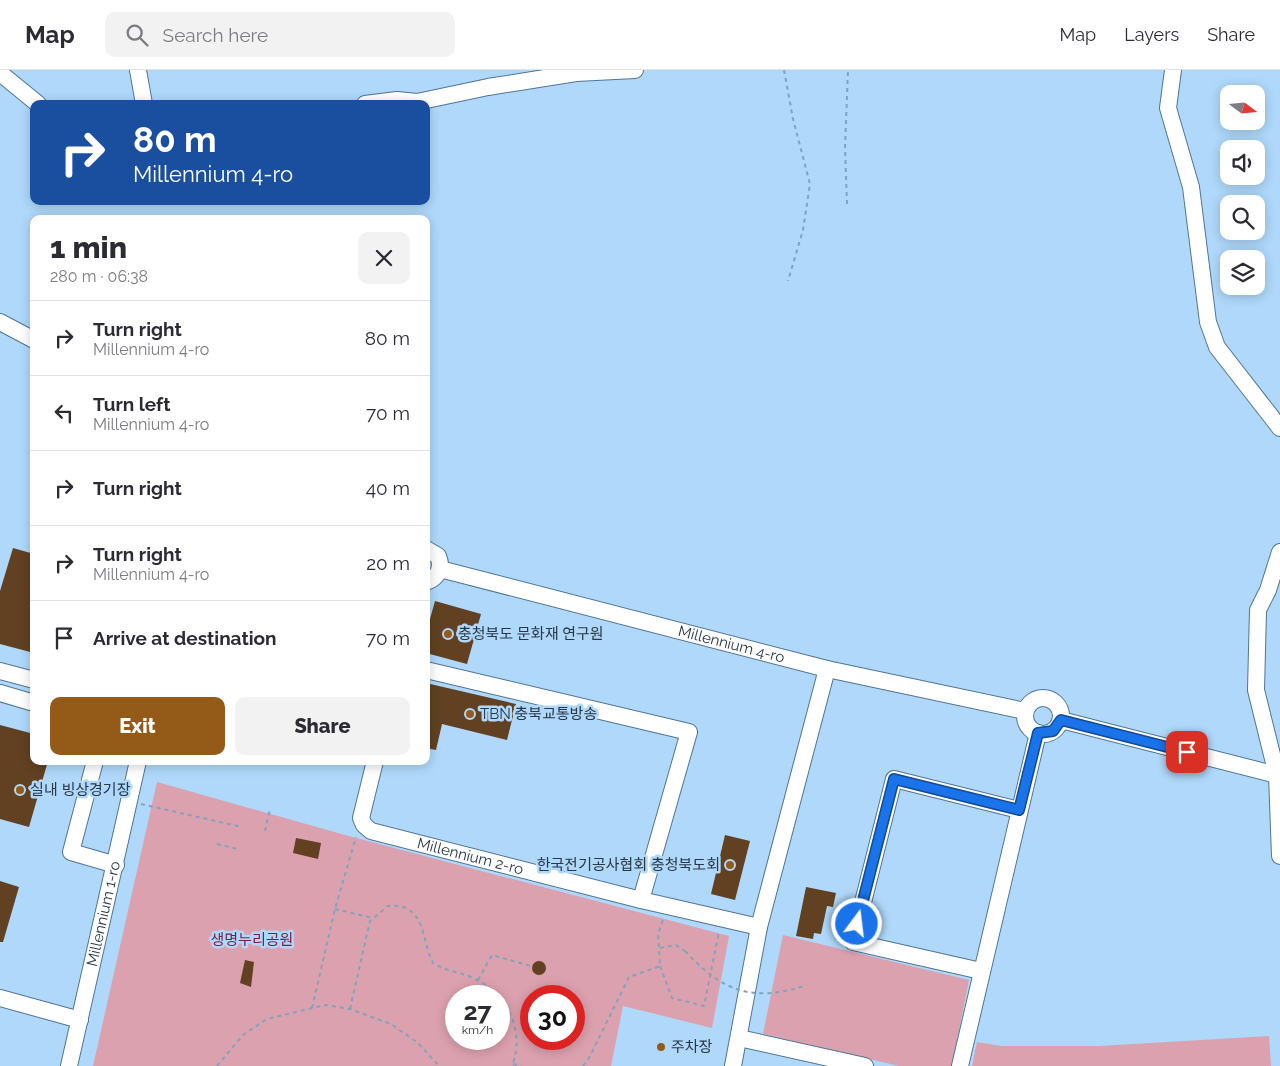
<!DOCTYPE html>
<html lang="en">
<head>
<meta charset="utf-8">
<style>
	:root { --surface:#fff; --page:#f2f2f3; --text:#2b2b33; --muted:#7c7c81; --line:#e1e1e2; --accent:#945b18 }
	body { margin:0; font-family:Raleway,"Noto Sans KR",sans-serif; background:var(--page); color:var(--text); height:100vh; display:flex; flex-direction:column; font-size:19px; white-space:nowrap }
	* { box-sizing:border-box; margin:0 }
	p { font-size:16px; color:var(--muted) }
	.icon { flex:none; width:28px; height:28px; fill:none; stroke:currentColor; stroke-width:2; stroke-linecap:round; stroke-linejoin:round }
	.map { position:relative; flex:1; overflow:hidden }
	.details { position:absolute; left:30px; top:145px; width:400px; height:550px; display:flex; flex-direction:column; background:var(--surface); border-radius:10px; box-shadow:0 2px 12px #0003 }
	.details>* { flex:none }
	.guide { position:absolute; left:30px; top:30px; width:400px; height:105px; border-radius:10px; box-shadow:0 2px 12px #0003; background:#1a4fa0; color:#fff; overflow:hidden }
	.needle { width:32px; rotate:106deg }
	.controls { position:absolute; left:1220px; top:15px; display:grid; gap:10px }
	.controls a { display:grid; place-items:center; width:45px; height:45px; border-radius:10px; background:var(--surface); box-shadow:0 2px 12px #0003; font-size:25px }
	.speed { position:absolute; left:445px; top:915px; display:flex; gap:10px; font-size:25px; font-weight:700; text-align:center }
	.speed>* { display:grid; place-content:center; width:65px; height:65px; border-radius:50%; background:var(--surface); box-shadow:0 2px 12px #0003; line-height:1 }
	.speed small { font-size:12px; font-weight:400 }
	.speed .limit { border:8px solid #d22; background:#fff; color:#111 }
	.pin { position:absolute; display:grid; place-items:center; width:42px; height:42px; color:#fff; margin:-21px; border-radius:10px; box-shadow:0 2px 8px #0006 }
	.me { position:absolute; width:55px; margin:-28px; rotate:15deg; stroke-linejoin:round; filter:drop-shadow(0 0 4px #0008) }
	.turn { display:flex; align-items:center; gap:18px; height:105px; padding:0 20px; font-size:22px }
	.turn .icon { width:65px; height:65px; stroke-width:2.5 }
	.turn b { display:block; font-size:35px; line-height:42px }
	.round { display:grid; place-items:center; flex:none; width:52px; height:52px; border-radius:10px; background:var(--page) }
	.overview { display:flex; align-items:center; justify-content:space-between; height:85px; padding:0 20px }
	h1 { font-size:30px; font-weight:800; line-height:38px }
	.primary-button { display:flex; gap:10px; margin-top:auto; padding:10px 20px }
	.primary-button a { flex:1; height:58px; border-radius:10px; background:var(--accent); color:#fff; font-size:20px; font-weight:800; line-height:58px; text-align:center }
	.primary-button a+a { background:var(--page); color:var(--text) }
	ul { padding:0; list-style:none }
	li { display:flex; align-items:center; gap:15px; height:75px; padding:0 20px; border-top:1px solid var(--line) }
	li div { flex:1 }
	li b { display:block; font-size:19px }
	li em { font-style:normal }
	header { display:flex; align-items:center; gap:30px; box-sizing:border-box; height:70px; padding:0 25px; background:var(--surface); border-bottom:1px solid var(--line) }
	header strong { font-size:24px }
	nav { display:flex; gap:28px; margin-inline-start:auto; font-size:18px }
	.search { width:350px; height:45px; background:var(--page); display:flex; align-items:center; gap:12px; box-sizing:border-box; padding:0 18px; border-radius:10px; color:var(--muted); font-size:19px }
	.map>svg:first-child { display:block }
</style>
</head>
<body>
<header>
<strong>Map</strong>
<div class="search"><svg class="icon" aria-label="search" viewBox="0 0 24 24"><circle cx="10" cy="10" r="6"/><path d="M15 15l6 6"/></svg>Search here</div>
<nav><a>Map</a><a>Layers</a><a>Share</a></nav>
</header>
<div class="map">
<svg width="1280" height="996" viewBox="0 0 1280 996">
	<rect width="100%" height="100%" fill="#afd8fa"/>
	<!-- green -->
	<g fill="#dca1ae" fill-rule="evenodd">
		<path d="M157,712L345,765L729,866L712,958L623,936L611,996H93ZM456,926H499V969H456ZM531,926H574V969H531Z"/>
		<polygon points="783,865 969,910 952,996 899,996 763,964"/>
		<polygon points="1269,966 1271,996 972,996 977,972 1001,976 1099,976"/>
	</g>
	<!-- building -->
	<g fill="#614121">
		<polygon points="13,478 34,484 34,583 0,574 0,521"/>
		<polygon points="435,531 481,544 467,594 426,583 426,563"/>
		<polygon points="426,613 516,634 507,670 442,654 436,680 426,678"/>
		<polygon points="0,655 34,664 34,691 48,691 29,757 0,749"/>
		<polygon points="725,765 750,771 735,830 711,824"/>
		<polygon points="296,768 321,773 318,789 293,783"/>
		<polygon points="0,811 19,817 3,872 0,872"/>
		<polygon points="806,817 836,823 833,837 827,836 821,864 814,863 813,869 796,866"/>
		<polygon points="245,890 254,892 251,917 240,913"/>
		<circle cx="539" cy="898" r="7"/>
	</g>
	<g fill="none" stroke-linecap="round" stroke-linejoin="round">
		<!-- minor casing -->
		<g stroke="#507594" stroke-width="18">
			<g id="minor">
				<polyline points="138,0 144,34"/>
				<polyline points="1173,0 1168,38 1191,117 1208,252 1217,277 1280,358"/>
				<polyline points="0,3 38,34"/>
				<polyline points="365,34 397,30 417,32 488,17 576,3 635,0"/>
				<polyline points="0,252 34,270"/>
				<path d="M426,479L438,486C443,498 438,508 426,512"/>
				<polyline points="1280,482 1268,520 1258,540 1256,620 1277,705 1280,786"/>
				<path id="s1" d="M440,499L827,599L1025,641"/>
				<polyline points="426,600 689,662 641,830"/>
				<polyline points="0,601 34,610"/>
				<polyline points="0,623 34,633"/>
				<circle cx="1043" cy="646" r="18"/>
				<polyline points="1061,650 1277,705"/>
				<polyline points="95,691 71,782 116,795"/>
				<path id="s2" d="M375,691L361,748L364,755L371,761L641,830L759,857"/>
				<polyline points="981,901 853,872 894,709 1019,740"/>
				<polyline points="0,928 80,950"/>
				<polyline points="739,968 865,996"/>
				<path id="s3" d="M69,996L138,691"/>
				<polyline points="733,996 759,857 827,599"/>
				<polyline points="960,996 1038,663"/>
			</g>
		</g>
		<!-- path -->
		<g stroke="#82a2be" stroke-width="2" stroke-dasharray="4 4" stroke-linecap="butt">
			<polyline points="784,0 793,49 810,114 803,160 788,211"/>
			<polyline points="847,134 845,78 848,0"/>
			<polyline points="141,734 242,757"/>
			<polyline points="265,761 270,739"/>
			<polyline points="217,774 238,779"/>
			<polyline points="335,839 373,848"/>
			<polyline points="660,878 676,875 685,881"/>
			<polyline points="660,896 672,928 704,936 719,862"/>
			<polyline points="478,910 492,885 531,896"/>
			<polyline points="312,938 335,839 356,767"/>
			<path d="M350,939L370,851L388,836C426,832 421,870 433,893C447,902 463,902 477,910C509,926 525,962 512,996"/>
			<polyline points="513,994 521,996"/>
			<polyline points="217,996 243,965 267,949 325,935 350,939 391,954 418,973 439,996"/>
			<polyline points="583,996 589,988 629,907 660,896 658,864 663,850"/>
		</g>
		<!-- minor -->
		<use href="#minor" stroke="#fff" stroke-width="16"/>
		<!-- path-bridge -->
		<path stroke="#82a2be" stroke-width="2" stroke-dasharray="4 4" stroke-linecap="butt" d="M685,881C723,922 753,933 807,915"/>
	</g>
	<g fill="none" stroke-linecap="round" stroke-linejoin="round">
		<!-- route casing -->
		<g stroke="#114b97" stroke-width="12">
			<polyline id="route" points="857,854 894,709 1019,740 1038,663 1053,661 1061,650 1187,682"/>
		</g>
		<!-- route -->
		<use href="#route" stroke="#1a73e8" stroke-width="9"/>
	</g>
	<!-- markers -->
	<g fill="#945b18" stroke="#afd8fa" stroke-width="2">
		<circle cx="448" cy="564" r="5"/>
		<circle cx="470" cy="644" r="5"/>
		<circle cx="20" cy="720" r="5"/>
		<circle cx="730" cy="795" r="5"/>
		<circle cx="661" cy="977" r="5"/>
	</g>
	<g text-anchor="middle" stroke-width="5" stroke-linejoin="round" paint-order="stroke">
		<!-- poi labels -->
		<g font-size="15" fill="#283846" stroke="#afd8fa" text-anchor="start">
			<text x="458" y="569">충청북도 문화재 연구원</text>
			<text x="480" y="649">TBN 충북교통방송</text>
			<text x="30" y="725">실내 빙상경기장</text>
			<text x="720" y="800" text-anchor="end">한국전기공사협회 충청북도회</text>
			<text x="671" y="982">주차장</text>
		</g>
		<!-- street labels -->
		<g font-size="15" fill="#283846" stroke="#afd8fa">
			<text dy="5" stroke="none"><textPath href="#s1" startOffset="301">Millennium 4-ro</textPath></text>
			<text dy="5" stroke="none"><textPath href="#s2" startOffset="178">Millennium 2-ro</textPath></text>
			<text dy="5" stroke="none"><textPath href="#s3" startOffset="156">Millennium 1-ro</textPath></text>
		</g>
		<!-- park labels -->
		<g font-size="15" fill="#7e1c3f" stroke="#afd8fa">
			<text x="252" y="875">생명누리공원</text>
		</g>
	</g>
</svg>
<div class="controls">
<a><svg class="needle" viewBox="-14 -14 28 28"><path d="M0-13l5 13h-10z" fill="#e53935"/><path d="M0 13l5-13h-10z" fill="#7c7c81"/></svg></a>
<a><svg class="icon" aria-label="sound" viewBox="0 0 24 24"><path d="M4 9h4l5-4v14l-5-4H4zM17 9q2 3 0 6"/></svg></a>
<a><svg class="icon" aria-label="search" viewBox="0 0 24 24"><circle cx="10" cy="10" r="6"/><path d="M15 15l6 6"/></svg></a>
<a><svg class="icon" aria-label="layers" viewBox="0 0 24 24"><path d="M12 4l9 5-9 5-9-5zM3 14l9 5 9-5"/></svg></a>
</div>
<div class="speed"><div>27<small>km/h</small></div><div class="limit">30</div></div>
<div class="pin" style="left:1187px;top:682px;background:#d93025"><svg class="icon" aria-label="arrive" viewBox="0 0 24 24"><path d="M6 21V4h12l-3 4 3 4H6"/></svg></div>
<svg class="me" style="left:857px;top:854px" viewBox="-20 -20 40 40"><circle r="17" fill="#1a73e8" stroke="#fff" stroke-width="3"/><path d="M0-11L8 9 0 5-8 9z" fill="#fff"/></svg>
<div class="guide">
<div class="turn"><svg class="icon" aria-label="right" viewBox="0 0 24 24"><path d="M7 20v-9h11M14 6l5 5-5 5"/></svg><div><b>80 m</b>Millennium 4-ro</div></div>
</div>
<section class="details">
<div class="overview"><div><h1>1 min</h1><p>280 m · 06:38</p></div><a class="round"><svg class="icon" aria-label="close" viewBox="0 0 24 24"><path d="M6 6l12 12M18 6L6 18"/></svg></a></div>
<ul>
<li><svg class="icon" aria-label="right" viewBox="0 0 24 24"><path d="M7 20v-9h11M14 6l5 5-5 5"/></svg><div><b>Turn right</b><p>Millennium 4-ro</p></div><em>80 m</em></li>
<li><svg class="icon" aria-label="left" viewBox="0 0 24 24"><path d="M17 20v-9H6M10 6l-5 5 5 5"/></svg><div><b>Turn left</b><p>Millennium 4-ro</p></div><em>70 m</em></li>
<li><svg class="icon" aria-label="right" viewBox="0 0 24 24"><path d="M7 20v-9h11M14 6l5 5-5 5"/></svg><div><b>Turn right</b></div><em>40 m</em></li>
<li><svg class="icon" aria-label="right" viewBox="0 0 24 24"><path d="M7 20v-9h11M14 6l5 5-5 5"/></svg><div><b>Turn right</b><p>Millennium 4-ro</p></div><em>20 m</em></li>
<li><svg class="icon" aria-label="arrive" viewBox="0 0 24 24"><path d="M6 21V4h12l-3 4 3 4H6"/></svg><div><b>Arrive at destination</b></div><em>70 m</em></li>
</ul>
<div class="primary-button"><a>Exit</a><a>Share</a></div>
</section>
</div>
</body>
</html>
